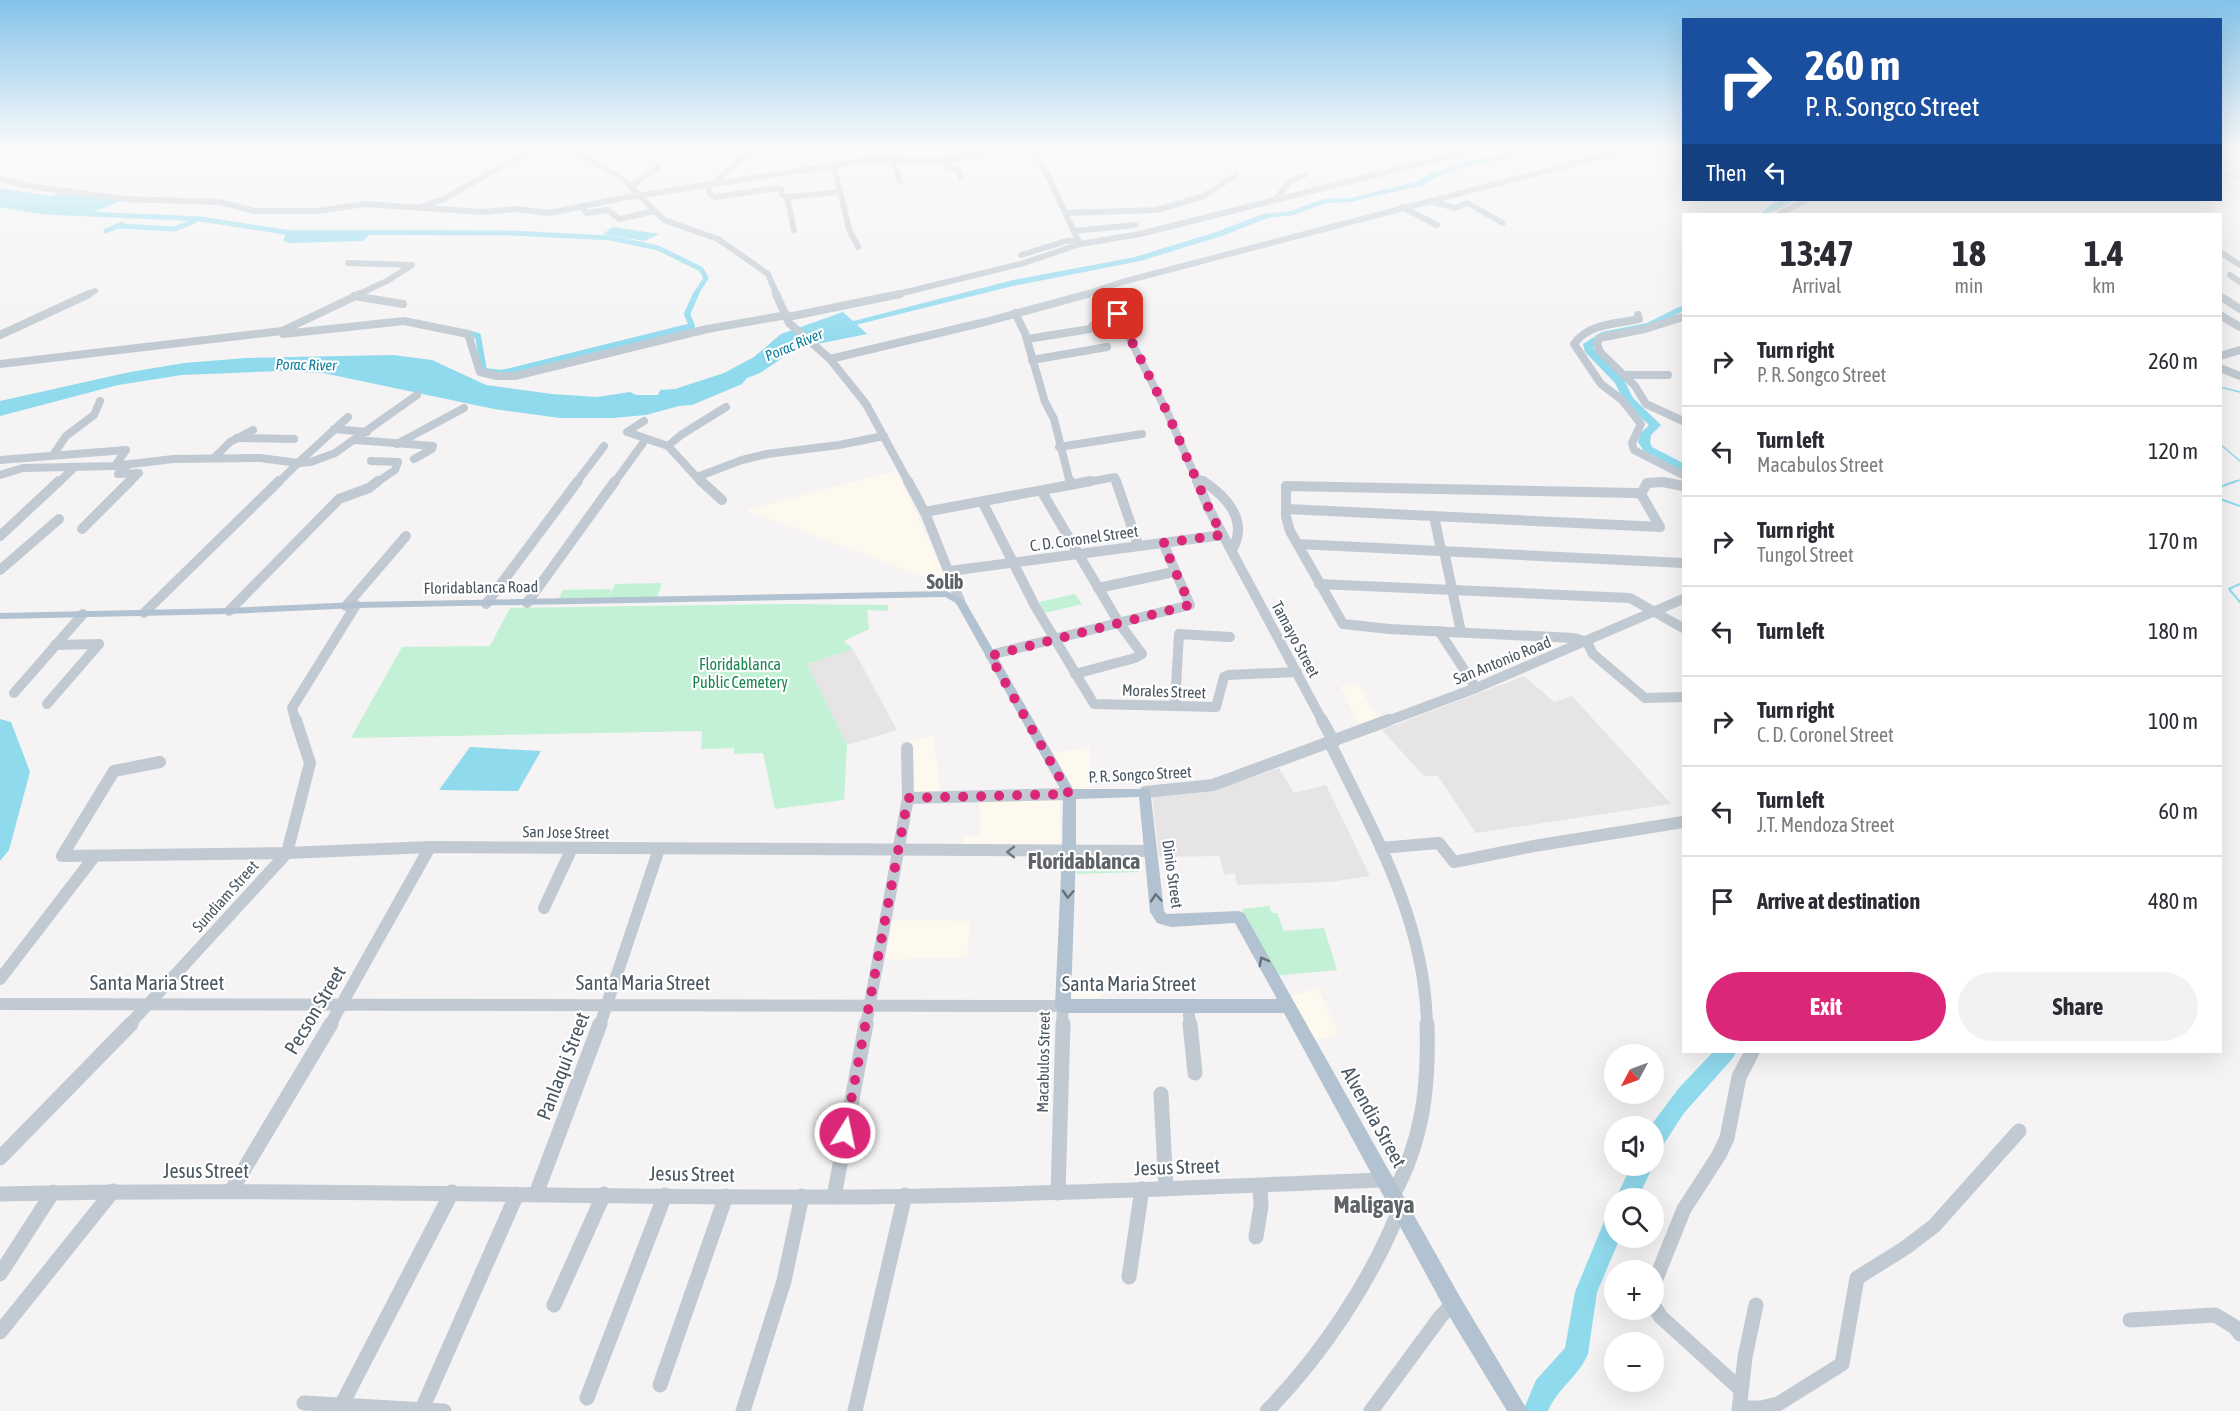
<!DOCTYPE html>
<html lang="en">
<head>
<meta charset="utf-8">
<style>
	:root { --surface:#fff; --page:#f2f2f3; --text:#2b2b33; --muted:#7c7c81; --line:#e1e1e2; --accent:#db2777 }
	body { margin:0; font-family:"Asap Condensed",sans-serif; background:var(--page); color:var(--text); height:100vh; display:flex; flex-direction:column; font-size:22px; white-space:nowrap }
	* { box-sizing:border-box; margin:0 }
	p { font-size:20px; color:var(--muted) }
	.icon { flex:none; width:33px; height:33px; fill:none; stroke:currentColor; stroke-width:2; stroke-linecap:round; stroke-linejoin:round }
	.map { position:relative; flex:1; overflow:hidden }
	.details { position:absolute; left:1682px; top:213px; width:540px; height:840px; display:flex; flex-direction:column; background:var(--surface); border-radius:0px; box-shadow:0 6px 24px #0002 }
	.details>* { flex:none }
	.banner { position:absolute; left:1682px; top:18px; width:540px; height:183px; border-radius:0px; box-shadow:0 6px 24px #0002; background:#1a4fa0; color:#fff; overflow:hidden }
	.needle { width:39px; rotate:229deg }
	.buttons { position:absolute; left:1604px; top:1044px; display:grid; gap:12px }
	.buttons a { display:grid; place-items:center; width:60px; height:60px; border-radius:50%; background:var(--surface); box-shadow:0 6px 24px #0002; font-size:30px }
	.pin { position:absolute; display:grid; place-items:center; width:51px; height:51px; color:#fff; margin:-26px; border-radius:12px; box-shadow:0 3px 9px #0006 }
	.me { position:absolute; width:66px; margin:-33px; rotate:10deg; stroke-linejoin:round; filter:drop-shadow(0 0 4px #0008) }
	.turn { display:flex; align-items:center; gap:21px; height:126px; padding:0 24px; font-size:27px }
	.turn .icon { width:78px; height:78px; stroke-width:2.5 }
	.turn b { display:block; font-size:42px; line-height:51px }
	.then { display:flex; align-items:center; height:57px; padding:0 24px; background:#0003; gap:12px; font-size:22px }
	.eta { display:flex; justify-content:space-evenly; align-items:center; height:102px; text-align:center }
	.eta b { font-size:36px; font-weight:700; line-height:42px }
	.primary-button { display:flex; gap:12px; margin-top:auto; padding:12px 24px }
	.primary-button a { flex:1; height:69px; border-radius:36px; background:var(--accent); color:#fff; font-size:24px; font-weight:700; line-height:69px; text-align:center }
	.primary-button a+a { background:var(--page); color:var(--text) }
	ul { padding:0; list-style:none }
	li { display:flex; align-items:center; gap:18px; height:90px; padding:0 24px; border-top:2px solid var(--line) }
	li div { flex:1 }
	li b { display:block; font-size:22px }
	li em { font-style:normal }
	.map>svg:first-child { display:block }
</style>
</head>
<body>
<div class="map">
<svg width="2240" height="1411" viewBox="0 0 2240 1411">
	<rect width="100%" height="100%" fill="#f5f3f3"/>
	<!-- commercial -->
	<g fill="#fdf9ef">
		<polygon points="896,471 951,587 746,510"/>
		<polygon points="1357,683 1380,721 1361,729 1340,686"/>
		<polygon points="934,736 940,792 902,794 904,742"/>
		<polygon points="1090,747 1090,789 1078,789 1072,788 1052,753"/>
		<polygon points="979,798 1060,799 1060,847 961,847 963,836 980,836"/>
		<polygon points="892,920 970,921 967,957 885,960"/>
		<polygon points="1101,979 1101,998 1069,999 1069,980"/>
		<polygon points="1318,988 1339,1034 1312,1041 1288,997"/>
	</g>
	<!-- education -->
	<g fill="#e6e4e5">
		<polygon points="853,649 897,730 847,745 807,664"/>
		<polygon points="1524,676 1554,702 1572,696 1671,804 1476,833 1438,776 1424,776 1382,730"/>
		<polygon points="1279,768 1294,793 1326,785 1370,876 1329,882 1237,885 1235,873 1224,875 1220,856 1159,857 1152,796 1221,788"/>
	</g>
	<!-- green -->
	<g fill="#c3f1d5">
		<polygon points="662,583 657,597 558,600 563,590 611,589 609,596 615,584"/>
		<polygon points="1075,594 1082,604 1045,613 1039,602"/>
		<polygon points="786,604 888,605 888,611 867,610 869,629 844,641 853,649 807,664 847,745 844,800 775,809 763,753 734,754 734,748 701,749 702,731 351,738 402,647 490,646 510,608"/>
		<polygon points="1138,850 1139,872 1077,874 1078,851"/>
		<polygon points="1269,906 1272,913 1277,913 1284,931 1324,928 1337,970 1273,976 1242,909"/>
	</g>
	<!-- water -->
	<g fill="#90daee">
		<polygon points="0,188 51,196 63,192 123,200 89,214 35,210 0,204"/>
		<polygon points="613,227 660,234 644,241 603,234"/>
		<polygon points="286,233 370,234 363,241 290,243 283,241"/>
		<polygon points="843,312 867,334 797,348 760,373 747,378 742,384 692,405 679,406 646,415 613,418 560,418 494,409 323,373 278,371 182,375 118,385 0,416 0,401 130,372 184,363 246,358 393,355 432,360 486,385 552,394 597,397 630,392 636,395 658,395 660,390 675,389 724,373 754,357 781,334"/>
		<polygon points="0,719 11,722 30,772 9,850 0,861"/>
		<polygon points="470,747 541,751 518,791 439,790"/>
	</g>
	<g fill="none" stroke-linecap="round" stroke-linejoin="round">
		<!-- stream-far1 -->
		<g stroke="#90daee" stroke-width="1.5">
			<polyline points="2220,172 2240,178"/>
			<polyline points="2220,387 2240,392"/>
			<polyline points="2220,444 2240,461"/>
			<polyline points="2232,483 2240,480"/>
		</g>
		<!-- stream -->
		<g stroke="#90daee" stroke-width="2">
			<polyline points="2220,487 2236,481"/>
			<polyline points="2220,499 2240,506"/>
			<polyline points="2240,584 2229,589 2240,602"/>
		</g>
		<!-- canal-far1 -->
		<g stroke="#90daee" stroke-width="5">
			<polyline points="0,205 45,212 201,219 284,232 512,233 611,238 658,248 701,269 706,278 695,295"/>
			<polyline points="118,226 175,229 194,221"/>
			<polyline points="106,231 122,224"/>
		</g>
		<!-- canal -->
		<polyline stroke="#90daee" stroke-width="6" points="463,332 478,336 484,371 502,373 692,326 687,314 696,294"/>
		<!-- river -->
		<g fill="#90daee" fill-rule="evenodd">
			<polygon points="1536,147 1548,147 1499,161 1476,163 1436,178 1424,185 1350,202 1325,203 1294,215 1268,218 1222,236 1140,261 1013,286 835,330 830,327 1013,280 1135,257 1216,232 1263,214 1290,211 1324,199 1350,198 1418,181 1430,174 1472,159 1499,157"/>
			<path d="M1784,200H1795C1786,205 1769,215 1760,214L1775,202Z"/>
			<polygon points="1683,305 1683,311 1653,328 1609,336 1593,345 1594,349 1624,380 1633,398 1661,425 1651,435 1650,442 1652,447 1683,463 1683,472 1644,451 1638,442 1640,434 1649,425 1624,401 1615,383 1585,352 1583,344 1602,332 1647,323"/>
			<polygon points="1713,1052 1736,1052 1733,1058 1684,1113 1660,1150 1653,1153 1652,1124 1679,1088"/>
			<polygon points="1631,1166 1653,1166 1638,1198 1616,1198"/>
			<path d="M1614,1214V1238H1620L1597,1292L1588,1354C1579,1376 1557,1389 1548,1411H1523L1536,1380L1565,1348L1575,1292L1606,1217Z"/>
		</g>
		<!-- minor-far4 -->
		<g stroke="#c1cad2" stroke-width="6">
			<polyline points="569,147 623,179 664,220 718,239 768,274 777,295"/>
			<polyline points="1034,147 1080,244"/>
			<polyline points="944,160 948,167 959,171 961,178"/>
			<polyline points="892,161 900,182"/>
			<polyline points="834,166 849,229 858,247"/>
			<polyline points="0,179 35,187 124,199 219,202 255,211 317,211 365,204 482,212 516,209 549,213 623,198 868,160 940,161 978,154 996,147"/>
			<polyline points="711,185 756,147"/>
			<polyline points="707,186 711,195 715,197 778,188 781,189 782,195 787,197"/>
			<polyline points="630,187 658,167"/>
			<polyline points="1276,199 1289,182 1305,175"/>
			<polyline points="1430,201 1455,208 1467,203 1503,223"/>
			<polyline points="424,206 444,199 535,147"/>
			<polyline points="581,206 587,213 607,210 620,219 654,211"/>
			<polyline points="1402,207 1437,225"/>
			<polyline points="1066,213 1157,210 1204,196 1236,175"/>
			<polyline points="1779,214 1806,200"/>
			<polyline points="794,230 787,197 839,192"/>
			<polyline points="1074,231 1135,225"/>
			<polyline points="2220,252 2240,265"/>
			<polyline points="1021,255 1066,241 1078,240"/>
			<polyline points="348,263 412,265 387,281 357,295"/>
			<polyline points="2230,275 2240,282"/>
			<polyline points="1105,289 1108,295"/>
			<polyline points="86,295 95,291"/>
			<polyline points="894,295 1024,263 1080,244 1140,234 1486,147"/>
			<polyline points="1083,295 1122,282 1637,147"/>
		</g>
		<!-- minor-far3 -->
		<g stroke="#c1cad2" stroke-width="8">
			<polyline points="776,294 789,323 830,359 866,404 909,483"/>
			<polyline points="1107,294 1168,414 1198,483"/>
			<polyline points="354,296 403,304"/>
			<polyline points="2223,298 2240,309"/>
			<polyline points="1015,313 1025,333 1045,402 1054,419 1070,483"/>
			<path d="M1638,315L1639,319C1616,324 1589,323 1574,344L1601,384L1622,400L1641,424L1632,443L1634,450L1683,475"/>
			<polyline points="2220,315 2240,327"/>
			<polyline points="788,317 900,294"/>
			<polyline points="1683,317 1645,329 1599,338 1597,344 1600,352 1635,386 1646,404 1683,421"/>
			<polyline points="282,331 360,294"/>
			<polyline points="0,335 89,294"/>
			<polyline points="1027,339 1090,329 1094,324"/>
			<polyline points="2220,356 2240,350"/>
			<polyline points="830,359 985,322 1088,294"/>
			<polyline points="1032,360 1107,347"/>
			<polyline points="0,364 282,331 283,334 404,321 468,334 480,372 497,376 515,376 707,329 787,315"/>
			<polyline points="2220,368 2240,376"/>
			<polyline points="1626,375 1668,375"/>
			<polyline points="644,421 627,432 668,446 702,483"/>
			<polyline points="334,429 367,432"/>
			<polyline points="237,438 294,439"/>
			<polyline points="356,440 433,446 432,449 414,459"/>
			<polyline points="397,444 464,408"/>
			<polyline points="668,446 681,435 726,407"/>
			<polyline points="1059,447 1142,434"/>
			<polyline points="53,455 66,436 94,415 100,401"/>
			<polyline points="214,458 230,442 253,430"/>
			<polyline points="0,460 126,450 115,466"/>
			<polyline points="371,461 398,462 395,470 376,483"/>
			<polyline points="298,463 311,462 335,453 417,395"/>
			<polyline points="298,463 348,417"/>
			<polyline points="0,475 23,468 115,466 173,459 260,458 298,463 278,483"/>
			<polyline points="697,477 742,460 767,454 839,445 884,436"/>
			<polyline points="1197,478 1205,483"/>
			<polyline points="58,483 75,467"/>
			<polyline points="129,483 139,473 118,474 129,464"/>
			<polyline points="576,483 604,446"/>
			<polyline points="614,483 643,443"/>
			<polyline points="1083,483 1115,477 1117,483"/>
			<polyline points="1648,483 1668,483"/>
		</g>
		<!-- minor-far2 -->
		<g stroke="#c1cad2" stroke-width="10">
			<polyline points="701,481 722,500"/>
			<polyline points="908,481 926,515 960,601"/>
			<polyline points="1070,481 1071,485"/>
			<polyline points="1116,481 1138,545"/>
			<polyline points="1197,481 1209,509 1323,722"/>
			<path d="M1203,481C1227,497 1249,521 1232,550"/>
			<polyline points="1042,492 1119,623 1142,654 1135,658 1075,674"/>
			<polyline points="1641,494 1647,483 1663,482 1683,486"/>
			<polyline points="983,503 1035,606 1094,704 1216,707 1224,677 1228,675 1297,672"/>
			<polyline points="1287,509 1660,527"/>
			<polyline points="925,512 1091,481"/>
			<polyline points="1434,516 1441,550"/>
			<polyline points="1660,527 1641,494 1635,493 1286,486 1286,517 1290,531 1343,624 1389,629 1574,638 1587,642 1593,654 1645,698 1683,697"/>
			<polyline points="82,529 130,481"/>
			<polyline points="0,536 59,481"/>
			<polyline points="1298,544 1683,563"/>
			<polyline points="1444,551 1461,632"/>
			<polyline points="0,570 59,519"/>
			<polyline points="950,571 1223,535"/>
			<polyline points="1319,584 1630,598 1683,628"/>
			<polyline points="1098,588 1174,572"/>
			<polyline points="527,603 615,481"/>
			<polyline points="486,604 578,481"/>
			<polyline points="346,606 406,536"/>
			<polyline points="229,611 339,499 369,488 378,481"/>
			<polyline points="144,613 279,481"/>
			<polyline points="1439,631 1476,688"/>
			<polyline points="55,645 99,644"/>
			<polyline points="990,655 1190,605 1163,543"/>
			<polyline points="14,693 83,614"/>
			<polyline points="47,704 99,644"/>
			<polyline points="1175,705 1179,634 1230,637"/>
			<polyline points="296,722 292,708 356,605"/>
			<polyline points="1385,722 1476,688 1683,599"/>
		</g>
		<!-- minor-far1 -->
		<g stroke="#c1cad2" stroke-width="12">
			<polyline points="1322,720 1334,742"/>
			<path d="M1330,743C1375,835 1425,921 1427,1025"/>
			<polyline points="160,762 114,771 62,856 287,853 430,847 1151,851"/>
			<polyline points="1145,792 1213,785 1389,720"/>
			<polyline points="908,798 1069,794"/>
			<polyline points="1381,848 1439,843 1454,862 1534,846 1683,822"/>
			<polyline points="544,908 572,848"/>
			<polyline points="0,979 94,857"/>
			<polyline points="0,1004 1063,1006 1062,1025"/>
			<polyline points="1188,1005 1190,1025"/>
			<polyline points="129,1025 287,853 310,763 296,720"/>
			<polyline points="330,1025 430,847"/>
			<polyline points="600,1025 659,849"/>
			<polyline points="866,1025 908,798 907,748"/>
		</g>
		<!-- minor -->
		<g stroke="#c1cad2" stroke-width="15">
			<polyline points="1190,1024 1195,1073"/>
			<polyline points="1161,1094 1166,1189"/>
			<polyline points="0,1158 131,1024"/>
			<polyline points="231,1191 331,1024"/>
			<polyline points="1058,1193 1063,1024"/>
			<path d="M0,1194C278,1187 556,1198 835,1197C1018,1196 1201,1187 1384,1180"/>
			<polyline points="536,1194 600,1024"/>
			<path d="M1393,1195C1423,1140 1429,1086 1427,1024"/>
			<polyline points="834,1197 866,1024"/>
			<polyline points="1256,1237 1261,1206 1260,1185"/>
			<polyline points="0,1274 53,1192"/>
			<polyline points="1129,1277 1142,1189"/>
			<polyline points="1653,1286 1684,1209 1719,1155 1727,1138 1739,1077 1752,1052"/>
			<polyline points="554,1305 604,1194"/>
			<polyline points="1653,1305 1661,1317 1739,1388"/>
			<polyline points="2130,1320 2215,1315 2235,1327 2240,1334"/>
			<polyline points="0,1332 113,1191"/>
			<polyline points="660,1385 726,1196"/>
			<polyline points="587,1398 665,1195"/>
			<polyline points="304,1403 444,1411"/>
			<polyline points="342,1404 452,1192"/>
			<polyline points="1740,1408 1761,1408 1778,1404 1842,1364 1857,1278 1905,1248 1934,1226 2019,1131"/>
			<polyline points="422,1409 517,1194"/>
			<polyline points="743,1411 784,1281 802,1196"/>
			<polyline points="855,1411 905,1195"/>
			<path d="M1267,1411C1321,1356 1372,1280 1400,1208"/>
			<polyline points="1371,1411 1441,1316 1453,1304"/>
			<polyline points="1739,1411 1745,1357 1756,1305"/>
		</g>
		<!-- major -->
		<path fill="#b3c2d1" fill-rule="evenodd" d="M947,591L965,601L1073,789H1150L1164,911L1167,914L1239,911L1244,913L1460,1297L1528,1411H1507L1446,1311L1284,1013H1063L1058,1011L1055,1006L1062,852L1063,794L956,603L945,597L356,608L229,614L0,619V613L229,608L356,602ZM1139,797L1150,912L1157,923L1171,927L1235,923L1277,999H1071L1076,852V799Z"/>
	</g>
	<!-- one-way arrows -->
	<defs><path id="oneway-chevron" d="M-2-3.5L2.5 0L-2 3.5" fill="none" stroke-width="1.6" stroke-linecap="round" stroke-linejoin="round" transform="scale(1.5)"/></defs>
	<use stroke="#6e7983" href="#oneway-chevron" transform="translate(1011 852) rotate(-180)"/>
	<g stroke="#64717d">
		<use href="#oneway-chevron" transform="translate(1068 894) rotate(93)"/>
		<use href="#oneway-chevron" transform="translate(1156 898) rotate(-95)"/>
		<use href="#oneway-chevron" transform="translate(1263 961) rotate(-118)"/>
	</g>
	<!-- sky -->
	<linearGradient id="sky" x2="0" y2="1"><stop stop-color="#85c3ea"/><stop offset="0.43" stop-color="#fafafa"/><stop offset="1" stop-color="#fafafa" stop-opacity="0"/></linearGradient>
	<rect width="2240" height="344" fill="url(#sky)"/>
	<g fill="none" stroke-linecap="round" stroke-linejoin="round">
		<!-- route -->
		<polyline stroke="#db2777" stroke-width="10" stroke-dasharray="0 18" points="845,1133 908,798 1069,794 990,656 1190,605 1163,543 1222,535 1209,509 1168,414 1118,314"/>
	</g>
	<g text-anchor="middle" stroke-width="4.5" stroke-linejoin="round" paint-order="stroke">
		<!-- far-water labels -->
		<g font-size="15" font-style="italic" fill="#0c7c9b" stroke="#fff">
			<text transform="translate(794 345) rotate(-23)" y="5">Porac River</text>
			<text transform="translate(306 365) rotate(1)" y="5">Porac River</text>
		</g>
		<!-- street labels -->
		<g font-size="16" fill="#4a5661" stroke="#fff">
			<text transform="translate(1084 538) rotate(-8)" y="6">C. D. Coronel Street</text>
			<text transform="translate(481 587) rotate(-1)" y="6">Floridablanca Road</text>
			<text transform="translate(1296 639) rotate(62)" y="6">Tamayo Street</text>
			<text transform="translate(1502 660) rotate(-22)" y="6">San Antonio Road</text>
			<text transform="translate(1164 691) rotate(2)" y="6">Morales Street</text>
			<text transform="translate(1140 774) rotate(-3)" y="6">P. R. Songco Street</text>
			<text transform="translate(566 832) rotate(1)" y="6">San Jose Street</text>
			<text transform="translate(1173 874) rotate(82)" y="6">Dinio Street</text>
			<text transform="translate(225 896) rotate(-48)" y="6">Sundiam Street</text>
			<text transform="translate(1043 1062) rotate(-89)" y="6">Macabulos Street</text>
		</g>
		<!-- park labels -->
		<g font-size="16" fill="#17864f" stroke="#fff">
			<text x="740" y="670">Floridablanca<tspan x="740" dy="18">Public Cemetery</tspan></text>
		</g>
		<!-- quarter labels -->
		<g font-size="20" font-weight="bold" fill="#5f6368" stroke="#fff">
			<text x="945" y="589">Solib</text>
		</g>
		<!-- near-street labels -->
		<g font-size="20" fill="#4a5661" stroke="#fff">
			<text x="157" y="990">Santa Maria Street</text>
			<text x="643" y="990">Santa Maria Street</text>
			<text x="1129" y="991">Santa Maria Street</text>
			<text transform="translate(315 1010) rotate(-59)" y="7">Pecson Street</text>
			<text transform="translate(563 1066) rotate(-69)" y="7">Panlaqui Street</text>
			<text transform="translate(1374 1117) rotate(61)" y="7">Alvendia Street</text>
			<text transform="translate(1177 1167) rotate(-2)" y="7">Jesus Street</text>
			<text x="206" y="1178">Jesus Street</text>
			<text transform="translate(692 1174) rotate(1)" y="7">Jesus Street</text>
		</g>
		<!-- district labels -->
		<g font-size="22" font-weight="bold" fill="#5f6368" stroke="#fff">
			<text x="1084" y="869">Floridablanca</text>
		</g>
		<!-- near-quarter labels -->
		<g font-size="24" font-weight="bold" fill="#5f6368" stroke="#fff">
			<text x="1374" y="1213">Maligaya</text>
		</g>
	</g>
</svg>
<div class="buttons">
<a><svg class="needle" viewBox="-14 -14 28 28"><path d="M0-13l5 13h-10z" fill="#e53935"/><path d="M0 13l5-13h-10z" fill="#7c7c81"/></svg></a>
<a><svg class="icon" aria-label="sound" viewBox="0 0 24 24"><path d="M4 9h4l5-4v14l-5-4H4zM17 9q2 3 0 6"/></svg></a>
<a><svg class="icon" aria-label="search" viewBox="0 0 24 24"><circle cx="10" cy="10" r="6"/><path d="M15 15l6 6"/></svg></a>
<a>+</a>
<a>−</a>
</div>
<div class="pin" style="left:1118px;top:314px;background:#d93025"><svg class="icon" aria-label="arrive" viewBox="0 0 24 24"><path d="M6 21V4h12l-3 4 3 4H6"/></svg></div>
<svg class="me" style="left:845px;top:1133px" viewBox="-20 -20 40 40"><circle r="17" fill="#db2777" stroke="#fff" stroke-width="3"/><path d="M0-11L8 9 0 5-8 9z" fill="#fff"/></svg>
<div class="banner">
<div class="turn"><svg class="icon" aria-label="right" viewBox="0 0 24 24"><path d="M7 20v-9h11M14 6l5 5-5 5"/></svg><div><b>260 m</b>P. R. Songco Street</div></div>
<div class="then">Then<svg class="icon" aria-label="left" viewBox="0 0 24 24"><path d="M17 20v-9H6M10 6l-5 5 5 5"/></svg></div>
</div>
<section class="details">
<div class="eta">
<div><b>13:47</b><p>Arrival</p></div>
<div><b>18</b><p>min</p></div>
<div><b>1.4</b><p>km</p></div>
</div>
<ul>
<li><svg class="icon" aria-label="right" viewBox="0 0 24 24"><path d="M7 20v-9h11M14 6l5 5-5 5"/></svg><div><b>Turn right</b><p>P. R. Songco Street</p></div><em>260 m</em></li>
<li><svg class="icon" aria-label="left" viewBox="0 0 24 24"><path d="M17 20v-9H6M10 6l-5 5 5 5"/></svg><div><b>Turn left</b><p>Macabulos Street</p></div><em>120 m</em></li>
<li><svg class="icon" aria-label="right" viewBox="0 0 24 24"><path d="M7 20v-9h11M14 6l5 5-5 5"/></svg><div><b>Turn right</b><p>Tungol Street</p></div><em>170 m</em></li>
<li><svg class="icon" aria-label="left" viewBox="0 0 24 24"><path d="M17 20v-9H6M10 6l-5 5 5 5"/></svg><div><b>Turn left</b></div><em>180 m</em></li>
<li><svg class="icon" aria-label="right" viewBox="0 0 24 24"><path d="M7 20v-9h11M14 6l5 5-5 5"/></svg><div><b>Turn right</b><p>C. D. Coronel Street</p></div><em>100 m</em></li>
<li><svg class="icon" aria-label="left" viewBox="0 0 24 24"><path d="M17 20v-9H6M10 6l-5 5 5 5"/></svg><div><b>Turn left</b><p>J.T. Mendoza Street</p></div><em>60 m</em></li>
<li><svg class="icon" aria-label="arrive" viewBox="0 0 24 24"><path d="M6 21V4h12l-3 4 3 4H6"/></svg><div><b>Arrive at destination</b></div><em>480 m</em></li>
</ul>
<div class="primary-button"><a>Exit</a><a>Share</a></div>
</section>
</div>
</body>
</html>
